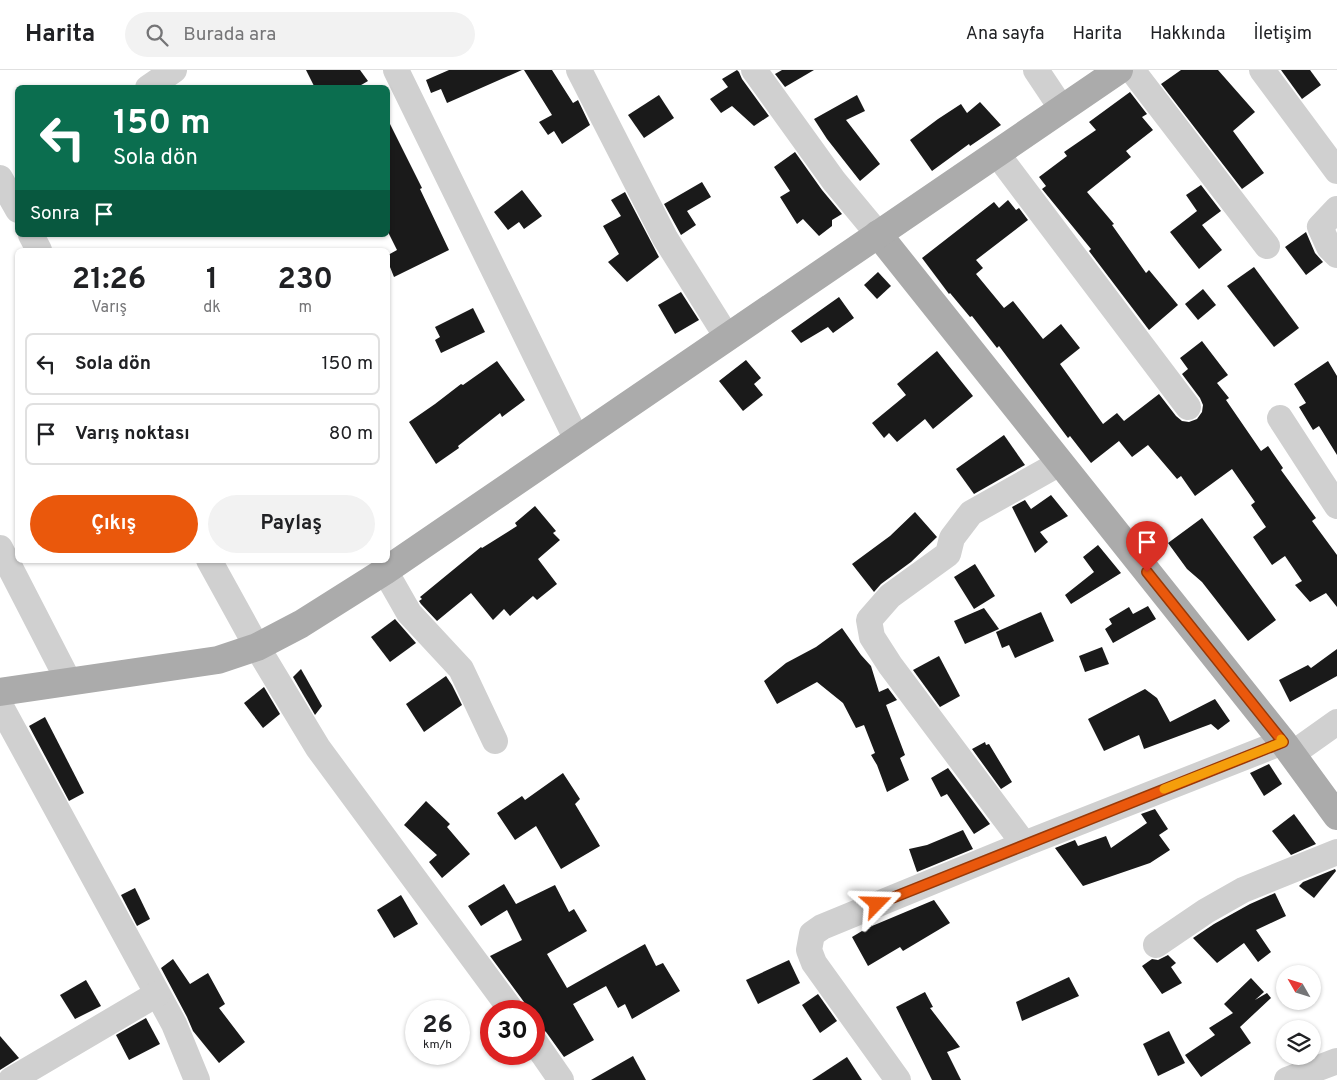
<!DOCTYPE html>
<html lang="tr">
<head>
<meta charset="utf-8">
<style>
	:root { --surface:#fff; --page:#f2f2f2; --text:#202124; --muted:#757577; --line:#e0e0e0; --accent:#ea580c }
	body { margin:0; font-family:Overpass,sans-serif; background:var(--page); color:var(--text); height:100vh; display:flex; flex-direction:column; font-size:19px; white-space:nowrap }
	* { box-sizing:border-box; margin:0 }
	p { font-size:16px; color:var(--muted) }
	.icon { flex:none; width:28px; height:28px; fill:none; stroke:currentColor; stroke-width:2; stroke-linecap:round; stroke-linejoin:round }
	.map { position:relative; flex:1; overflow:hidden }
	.side { position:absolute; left:15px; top:178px; width:375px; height:315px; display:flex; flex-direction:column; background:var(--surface); border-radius:8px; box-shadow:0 1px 4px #0004 }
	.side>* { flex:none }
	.banner { position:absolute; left:15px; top:15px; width:375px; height:152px; border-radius:8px; box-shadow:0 1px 4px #0004; background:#0b6e4f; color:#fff; overflow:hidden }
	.needle { width:32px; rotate:309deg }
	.controls { position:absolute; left:1276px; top:895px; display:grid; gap:10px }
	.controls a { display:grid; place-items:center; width:45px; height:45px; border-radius:50%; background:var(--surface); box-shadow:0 1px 4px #0004; font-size:25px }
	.speed { position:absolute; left:405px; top:930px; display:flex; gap:10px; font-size:25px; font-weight:700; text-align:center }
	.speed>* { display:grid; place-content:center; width:65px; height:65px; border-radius:50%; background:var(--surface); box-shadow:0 1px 4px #0004; line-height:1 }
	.speed small { font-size:12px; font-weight:400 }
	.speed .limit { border:8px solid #d22; background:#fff; color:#111 }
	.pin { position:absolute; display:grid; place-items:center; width:42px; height:42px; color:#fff; margin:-51px -21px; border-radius:50% 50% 50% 0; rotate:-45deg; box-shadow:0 0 5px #0007 }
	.pin .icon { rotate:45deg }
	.me { position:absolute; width:55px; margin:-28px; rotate:68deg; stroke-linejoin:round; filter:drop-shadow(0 0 4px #0008) }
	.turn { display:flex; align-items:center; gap:18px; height:105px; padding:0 15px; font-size:22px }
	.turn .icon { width:65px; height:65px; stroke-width:2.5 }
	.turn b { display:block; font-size:35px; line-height:42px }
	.then { display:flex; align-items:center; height:48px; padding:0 15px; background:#0003; gap:10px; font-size:19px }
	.eta { display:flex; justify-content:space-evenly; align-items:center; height:85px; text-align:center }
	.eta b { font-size:30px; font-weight:700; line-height:35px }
	.button { display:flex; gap:10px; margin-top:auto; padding:10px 15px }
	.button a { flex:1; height:58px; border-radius:30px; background:var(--accent); color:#fff; font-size:20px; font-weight:700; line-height:58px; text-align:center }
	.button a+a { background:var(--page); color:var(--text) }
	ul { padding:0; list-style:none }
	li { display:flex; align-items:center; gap:15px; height:62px; margin:0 10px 8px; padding:0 5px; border:2px solid var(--line); border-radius:8px }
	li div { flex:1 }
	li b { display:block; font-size:19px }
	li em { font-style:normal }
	header { display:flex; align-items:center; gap:30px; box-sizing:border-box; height:70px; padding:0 25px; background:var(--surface); border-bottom:1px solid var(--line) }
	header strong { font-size:24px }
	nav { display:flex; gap:28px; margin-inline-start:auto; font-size:18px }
	.search { width:350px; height:45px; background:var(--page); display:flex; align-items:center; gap:12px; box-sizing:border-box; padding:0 18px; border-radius:28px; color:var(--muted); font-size:19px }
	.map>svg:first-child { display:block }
</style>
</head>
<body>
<header>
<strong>Harita</strong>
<div class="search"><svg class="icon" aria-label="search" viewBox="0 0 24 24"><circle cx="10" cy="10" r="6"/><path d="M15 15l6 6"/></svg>Burada ara</div>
<nav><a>Ana sayfa</a><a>Harita</a><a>Hakkında</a><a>İletişim</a></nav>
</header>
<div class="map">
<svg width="1337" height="1010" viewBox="0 0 1337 1010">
	<rect width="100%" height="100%" fill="#fff"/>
	<!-- building -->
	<g fill="#1a1a1a">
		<polygon points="306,0 360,0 368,11 356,18 315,18"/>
		<polygon points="449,0 522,0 447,33 441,19 431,23 426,10"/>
		<polygon points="524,0 552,0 573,33 578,30 590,55 562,74 554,61 548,65 539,52 552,45"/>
		<polygon points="737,0 739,2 742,9 769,46 754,56 732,36 721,43 710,29 728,17 722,9"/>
		<polygon points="782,0 814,0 785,17 775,4"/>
		<polygon points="1181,0 1218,0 1255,42 1233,61 1264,103 1242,119 1161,14"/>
		<polygon points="1281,0 1310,0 1321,15 1302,29"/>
		<polygon points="1130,22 1147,44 1142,47 1153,60 1126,81 1131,87 1087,122 1114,154 1112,155 1146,203 1149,200 1178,235 1149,260 1089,181 1091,179 1042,119 1046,116 1039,107 1067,86 1064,82 1096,60 1089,52"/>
		<polygon points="659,25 674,48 644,68 628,45"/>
		<polygon points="857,25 865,41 846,50 880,94 860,111 827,69 814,49"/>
		<polygon points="980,32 1001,55 970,76 969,74 932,101 910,70 938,49 961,34 967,43"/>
		<polygon points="388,50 422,118 420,119 449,180 394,207 388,192 388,185 397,180 388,162"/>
		<polygon points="795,82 822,120 842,144 832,150 832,156 819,166 803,149 797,154 780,127 790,121 774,97"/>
		<polygon points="702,112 711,127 687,141 696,155 681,165 664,134"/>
		<polygon points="1201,115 1221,141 1202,155 1222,180 1199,199 1170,162 1197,141 1186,125"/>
		<polygon points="522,120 542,146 524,159 519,152 508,160 494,142"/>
		<polygon points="625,122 659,187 627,212 608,192 619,184 603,156 621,146 611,130"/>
		<polygon points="1008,130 1016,140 1019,138 1028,150 976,190 983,198 976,204 1004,238 1013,231 1043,269 1061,254 1080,278 1060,294 1103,354 1117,343 1124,351 1159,324 1176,346 1182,351 1189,352 1197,349 1202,342 1203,335 1200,328 1182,304 1188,299 1180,288 1202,271 1228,305 1217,313 1229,328 1226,330 1261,381 1268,376 1283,398 1281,400 1316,448 1312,451 1337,485 1337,537 1326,523 1310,532 1295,515 1302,511 1285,486 1272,495 1253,467 1266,457 1251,435 1255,432 1232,399 1195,426 1181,406 1177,409 1148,375 1132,387 1119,371 1091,393 1070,366 1068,368 999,276 997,278 972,246 970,247 950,223 949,224 922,188 994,132 999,138"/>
		<polygon points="1306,162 1315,183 1323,192 1306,205 1285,177"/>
		<polygon points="1254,197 1299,258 1274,277 1227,216"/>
		<polygon points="878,202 891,216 877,229 864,215"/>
		<polygon points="1203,219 1216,235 1198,250 1185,234"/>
		<polygon points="681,222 699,250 675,264 658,235"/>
		<polygon points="839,227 854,248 833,263 828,257 801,273 791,261"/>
		<polygon points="473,238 485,262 441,283 435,270 440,267 435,257"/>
		<polygon points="937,281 973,326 933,359 925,349 897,372 889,363 884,368 872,353 906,325 897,314"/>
		<polygon points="746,290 761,308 754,314 763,325 743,341 719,311"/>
		<polygon points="497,291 525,330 502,347 500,343 458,376 459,378 436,394 409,352 435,334 461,314 463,315"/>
		<polygon points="1328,291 1337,306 1337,385 1319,356 1313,360 1299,337 1306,333 1294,314"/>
		<polygon points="1004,365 1025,395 974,424 956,399"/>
		<polygon points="1051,425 1068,446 1040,462 1048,472 1035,483 1012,437 1025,430 1031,439"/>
		<polygon points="535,436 556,461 553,463 560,470 538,489 557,514 537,530 533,526 510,546 504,539 493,550 471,523 437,551 421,534 419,531 422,529 420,527 481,477 482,478 517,456 515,453"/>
		<polygon points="915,442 937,467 911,492 881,514 874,522 852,494 890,466"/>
		<polygon points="1202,448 1276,550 1248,571 1202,512 1187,499 1168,473"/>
		<polygon points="1098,475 1121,503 1071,534 1065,525 1094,502 1083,487"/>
		<polygon points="975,494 995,526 974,539 954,507"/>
		<polygon points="1148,536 1156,549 1113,573 1105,559 1112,554 1109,549 1129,537 1133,544"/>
		<polygon points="984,538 999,559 965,574 954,551"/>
		<polygon points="1041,542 1054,571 1015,588 1009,575 1002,578 996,562"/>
		<polygon points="395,549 416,573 390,592 371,567"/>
		<polygon points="842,558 861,585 871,596 879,622 888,618 897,630 886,635 905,685 900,688 909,710 887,722 877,695 871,685 875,683 864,655 856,658 843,633 817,612 777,634 764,611 786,593 816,577"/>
		<polygon points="1102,577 1109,594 1085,602 1079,586"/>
		<polygon points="1337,579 1337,606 1290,632 1279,610 1308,595 1311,598"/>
		<polygon points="939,586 960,626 940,637 913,600"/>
		<polygon points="301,599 322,636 315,645 293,607"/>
		<polygon points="446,606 452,615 462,635 424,662 406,634"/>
		<polygon points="264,617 280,644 263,658 244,633"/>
		<polygon points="1145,619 1157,628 1170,652 1215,629 1230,651 1218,660 1211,654 1144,679 1139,665 1104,681 1088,649"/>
		<polygon points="45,647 84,723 69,731 29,656"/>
		<polygon points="985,672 986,675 989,674 1012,712 1001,719 972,679"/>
		<polygon points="1269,694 1282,714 1264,726 1250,703"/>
		<polygon points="948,698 990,754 974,764 947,724 941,727 931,708"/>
		<polygon points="563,703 580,729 575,734 600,776 561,799 536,756 515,770 497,743 522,726 525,730"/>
		<polygon points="426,731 450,754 447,757 470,784 442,808 429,792 437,785 404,755"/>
		<polygon points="1155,739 1168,759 1159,765 1170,780 1150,793 1083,816 1055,778 1075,770 1078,776 1106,766 1111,778 1147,753 1141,744"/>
		<polygon points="1294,744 1316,774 1291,785 1272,761"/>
		<polygon points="963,760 973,779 917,802 909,779 927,775"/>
		<polygon points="1335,799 1336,801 1314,828 1299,816 1303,812"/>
		<polygon points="504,814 516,834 555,815 569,842 574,839 587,861 547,884 567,918 645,874 656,896 663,893 680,921 632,949 625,934 618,938 606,916 573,934 594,970 564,987 546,962 541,958 534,956 534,941 527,941 524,932 490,886 522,870 507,840 481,856 468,836"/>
		<polygon points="135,818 150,849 137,856 121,825"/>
		<polygon points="1275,823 1286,846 1256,860 1271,882 1258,892 1244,873 1217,893 1193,868 1214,854 1250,834"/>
		<polygon points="401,825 418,854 394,868 377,840"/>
		<polygon points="934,830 950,853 903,881 900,877 868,896 852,867 872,855 872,856"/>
		<polygon points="1168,885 1176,893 1171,897 1182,913 1162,924 1142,896 1152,889 1158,890"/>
		<polygon points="173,889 190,914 208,903 225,934 219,938 245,972 219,993 193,961 187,947 161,898"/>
		<polygon points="789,890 800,913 758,934 746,910"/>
		<polygon points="1069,907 1079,926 1022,951 1016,932"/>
		<polygon points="1251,908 1264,922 1255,930 1267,923 1271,928 1240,957 1251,973 1201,1007 1185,985 1215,965 1209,958 1233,943 1224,934"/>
		<polygon points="86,910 101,936 75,949 60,925"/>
		<polygon points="925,922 933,937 930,938 960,977 947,982 961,1010 932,1010 896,937"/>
		<polygon points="818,924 837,951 820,963 802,935"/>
		<polygon points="146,948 160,974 129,990 116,965"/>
		<polygon points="1169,961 1185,993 1158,1006 1143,974"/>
		<polygon points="0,966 19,988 0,1000"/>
		<polygon points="633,986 646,1010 591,1010"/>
		<polygon points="847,987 862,1010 812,1010"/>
	</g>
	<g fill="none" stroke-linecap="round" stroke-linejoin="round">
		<!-- minor -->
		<g stroke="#d0d0d0" stroke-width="26">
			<polyline points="396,0 577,370"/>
			<polyline points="579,0 665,168 727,267"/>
			<polyline points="754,0 834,111 878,164"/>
			<polyline points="1036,0 1062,39"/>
			<polyline points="1132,0 1267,176"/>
			<polyline points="1262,0 1337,101"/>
			<polyline points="148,18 174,0"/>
			<polyline points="997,84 1188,337"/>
			<polyline points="0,108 18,140"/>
			<polyline points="1337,139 1320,157 1329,177 1337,185"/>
			<polyline points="31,165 39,180"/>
			<polyline points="1280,348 1337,436"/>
			<polyline points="0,478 69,612"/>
			<polyline points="209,490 257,577 318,678 512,941"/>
			<polyline points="385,501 409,543 461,599 495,671"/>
			<polyline points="0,635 174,954 197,1010"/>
			<polyline points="1292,684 1337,652"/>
			<polyline points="1024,774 890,595 872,567 869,550 890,526 948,484 952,468 971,443 1060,393"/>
			<polyline points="1156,875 1206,841 1243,820 1337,782"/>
			<polyline points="534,971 561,1010"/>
			<polyline points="11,1010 157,924"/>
			<polyline points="898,1010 814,893 809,880 812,864 822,857 1024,774 1283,672"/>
			<polyline points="1287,1010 1337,991"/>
		</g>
		<!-- major -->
		<g stroke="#ababab" stroke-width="28">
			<polyline points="878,164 1283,672 1337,746"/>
			<polyline points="0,622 218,590 257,577 301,554 385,501 1119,0"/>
		</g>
	</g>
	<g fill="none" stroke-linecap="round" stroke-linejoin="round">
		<!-- route casing -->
		<g stroke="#983908" stroke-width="12">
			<polyline id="route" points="877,834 1283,672 1147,502"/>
		</g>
		<!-- route -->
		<use href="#route" stroke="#ea580c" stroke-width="9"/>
		<!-- slow -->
		<polyline stroke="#f59e0b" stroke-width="9" points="1164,719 1283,672 1281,669"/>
	</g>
</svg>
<div class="controls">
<a><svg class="needle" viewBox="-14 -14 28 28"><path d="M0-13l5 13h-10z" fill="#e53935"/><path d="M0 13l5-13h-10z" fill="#757577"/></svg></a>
<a><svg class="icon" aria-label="layers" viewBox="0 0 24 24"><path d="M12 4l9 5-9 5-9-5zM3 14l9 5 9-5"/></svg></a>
</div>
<div class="speed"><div>26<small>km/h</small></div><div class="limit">30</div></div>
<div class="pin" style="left:1147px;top:502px;background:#d93025"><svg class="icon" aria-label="arrive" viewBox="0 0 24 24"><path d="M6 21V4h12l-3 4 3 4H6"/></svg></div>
<svg class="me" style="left:877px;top:834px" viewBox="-20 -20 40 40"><path d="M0-17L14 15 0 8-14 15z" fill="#ea580c" stroke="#fff" stroke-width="4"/></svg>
<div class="banner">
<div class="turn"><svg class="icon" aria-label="left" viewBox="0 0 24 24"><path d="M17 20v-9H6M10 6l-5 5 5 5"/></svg><div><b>150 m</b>Sola dön</div></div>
<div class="then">Sonra<svg class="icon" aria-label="arrive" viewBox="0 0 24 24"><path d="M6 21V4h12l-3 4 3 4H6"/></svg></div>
</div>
<section class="side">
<div class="eta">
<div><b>21:26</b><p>Varış</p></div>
<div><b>1</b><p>dk</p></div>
<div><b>230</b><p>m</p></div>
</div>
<ul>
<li><svg class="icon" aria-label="left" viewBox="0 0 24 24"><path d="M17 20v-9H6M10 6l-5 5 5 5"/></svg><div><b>Sola dön</b></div><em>150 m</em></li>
<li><svg class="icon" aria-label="arrive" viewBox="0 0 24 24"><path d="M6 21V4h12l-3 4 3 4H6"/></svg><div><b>Varış noktası</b></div><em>80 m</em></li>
</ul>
<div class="button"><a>Çıkış</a><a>Paylaş</a></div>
</section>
</div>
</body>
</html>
